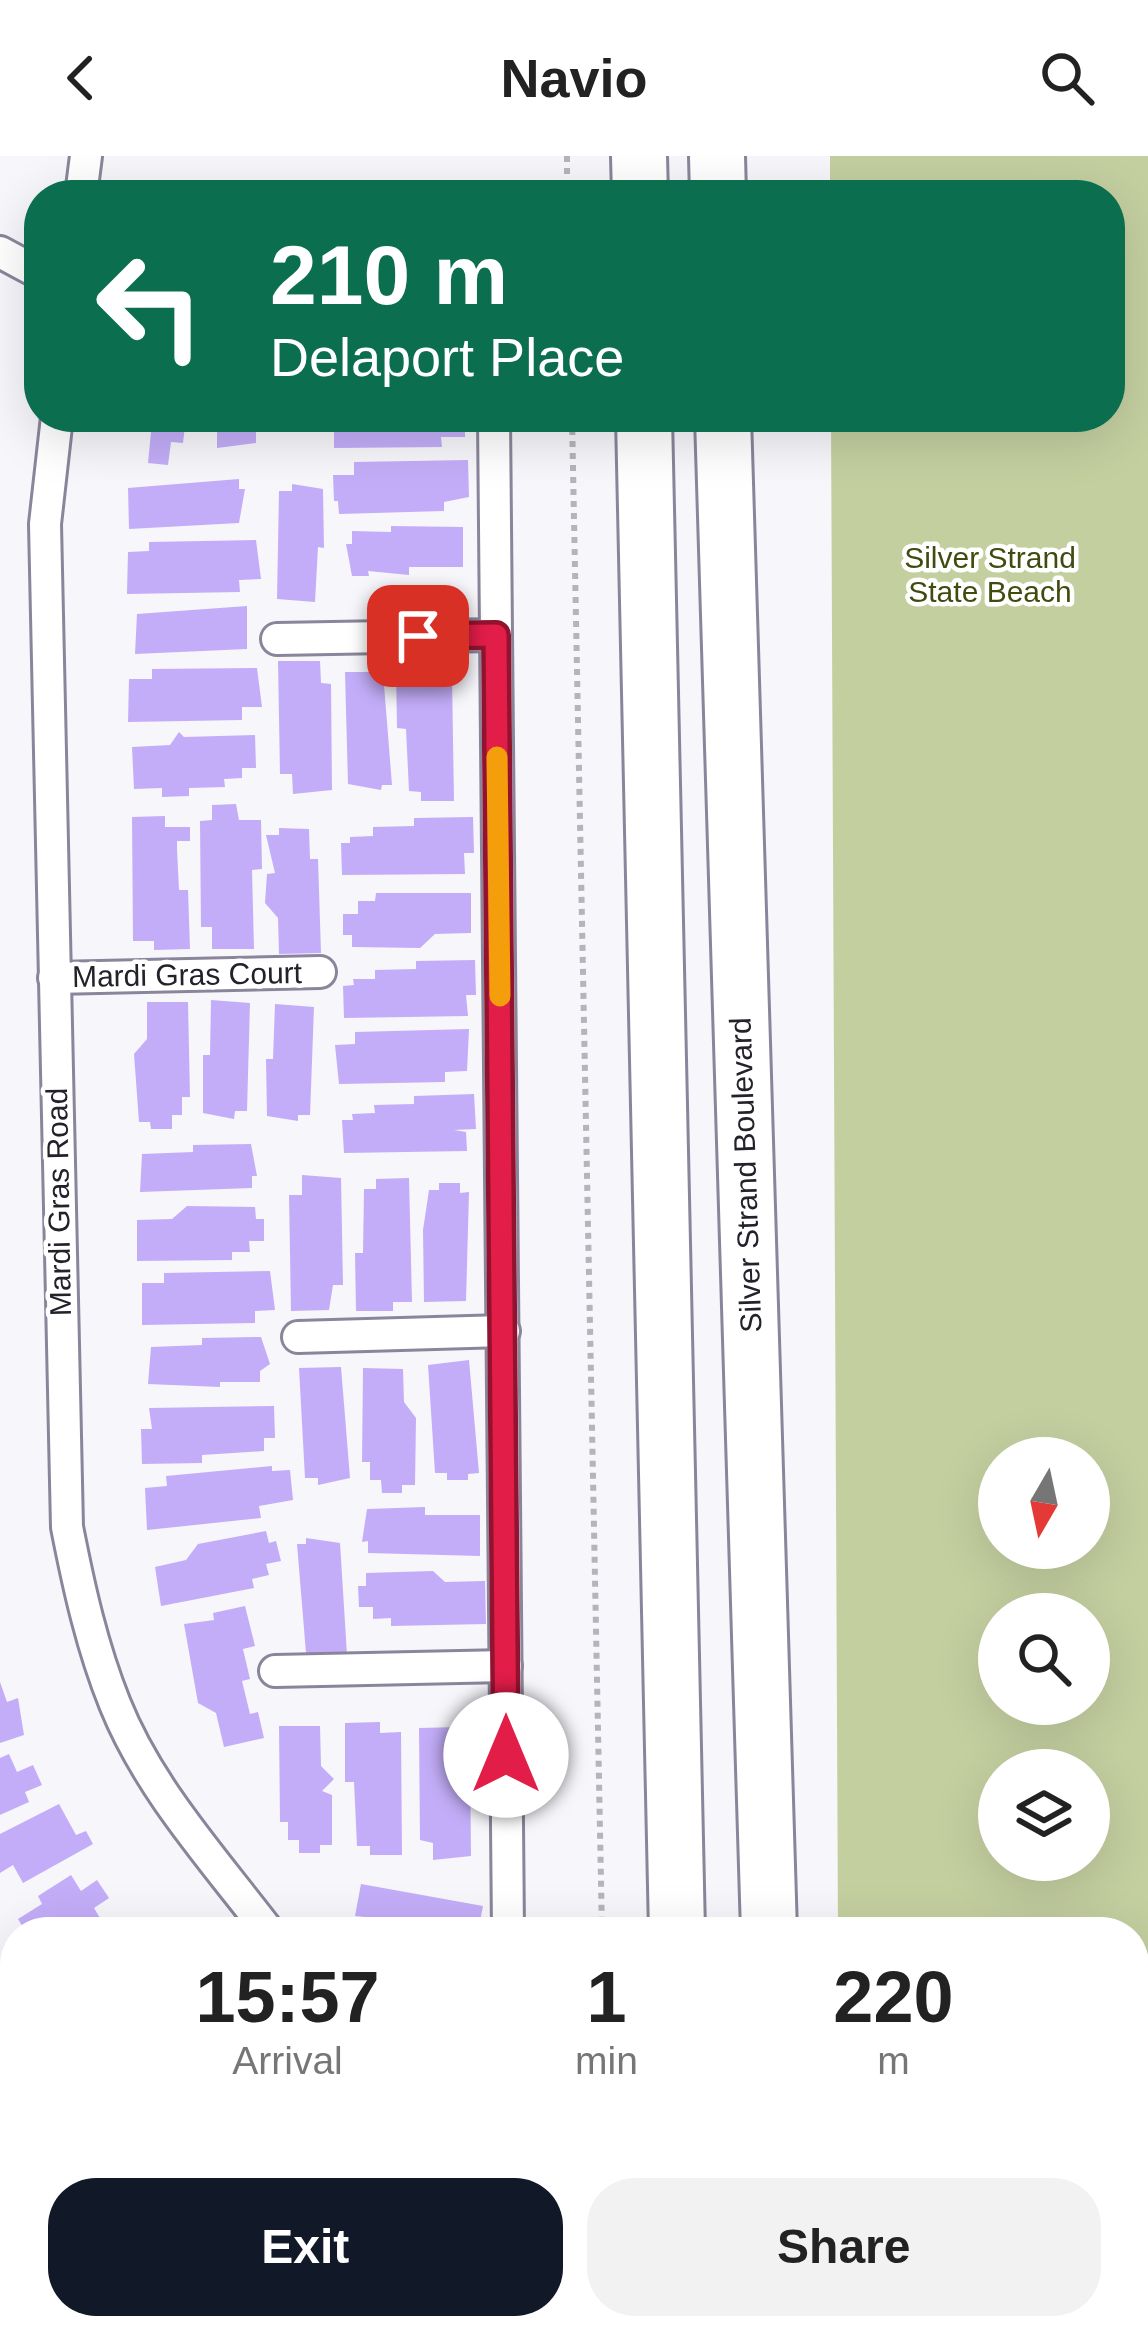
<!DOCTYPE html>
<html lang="en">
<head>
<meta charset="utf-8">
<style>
	:root { --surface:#fff; --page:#f2f2f2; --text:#222; --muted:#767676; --accent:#111827 }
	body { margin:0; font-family:Arial,sans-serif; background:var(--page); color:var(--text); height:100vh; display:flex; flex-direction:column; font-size:45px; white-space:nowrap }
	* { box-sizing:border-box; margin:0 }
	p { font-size:39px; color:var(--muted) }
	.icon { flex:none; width:66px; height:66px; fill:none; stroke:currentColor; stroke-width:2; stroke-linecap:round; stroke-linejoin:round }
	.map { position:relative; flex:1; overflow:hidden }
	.sheet { position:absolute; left:0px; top:1761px; width:1149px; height:423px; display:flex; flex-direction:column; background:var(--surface); border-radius:48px 48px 0 0; box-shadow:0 12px 48px #0002 }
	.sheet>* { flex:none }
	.top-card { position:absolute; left:24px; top:24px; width:1101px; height:252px; border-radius:48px; box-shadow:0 12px 48px #0002; background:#0b6e4f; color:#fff; overflow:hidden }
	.needle { width:78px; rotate:189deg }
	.buttons { position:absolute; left:978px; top:1281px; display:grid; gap:24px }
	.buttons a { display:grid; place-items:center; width:132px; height:132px; border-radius:50%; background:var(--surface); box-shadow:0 12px 48px #0002; font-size:60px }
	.pin { position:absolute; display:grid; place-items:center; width:102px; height:102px; color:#fff; margin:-51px; border-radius:24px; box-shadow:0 6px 18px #0006 }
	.me { position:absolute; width:132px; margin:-66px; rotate:0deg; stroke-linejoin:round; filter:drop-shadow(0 0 9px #0008) }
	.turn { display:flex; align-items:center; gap:42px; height:252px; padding:0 48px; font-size:54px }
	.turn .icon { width:156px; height:156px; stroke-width:2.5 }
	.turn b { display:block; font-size:84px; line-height:102px }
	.eta { display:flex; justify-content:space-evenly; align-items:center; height:204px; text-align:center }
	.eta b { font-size:72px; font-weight:700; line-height:84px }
	.action { display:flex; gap:24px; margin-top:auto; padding:24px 48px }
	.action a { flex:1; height:138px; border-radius:48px; background:var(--accent); color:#fff; font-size:48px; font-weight:700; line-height:138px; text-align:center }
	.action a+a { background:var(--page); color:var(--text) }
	header { display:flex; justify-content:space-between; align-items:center; height:156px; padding:0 48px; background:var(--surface); font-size:54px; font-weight:700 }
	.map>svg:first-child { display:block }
</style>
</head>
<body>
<header><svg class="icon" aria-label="back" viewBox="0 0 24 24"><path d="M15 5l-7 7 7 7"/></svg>Navio<svg class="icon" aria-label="search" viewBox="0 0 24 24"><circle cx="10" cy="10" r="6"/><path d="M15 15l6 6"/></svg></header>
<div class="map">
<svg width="1148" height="2183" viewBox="0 0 1148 2183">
	<rect width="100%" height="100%" fill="#f7f6fb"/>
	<!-- green -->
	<path fill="#c4cfa0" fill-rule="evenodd" d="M830,0H1148V2183H848L847,2169H1134V1776H838L831,261H1110V39H830ZM999,1302H1089V1392H999ZM999,1458H1089V1548H999ZM999,1614H1089V1704H999Z"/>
	<!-- building -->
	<g fill="#c3adf8">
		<polygon points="140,261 186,261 183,287 171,286 168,309 148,307 151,276 139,275"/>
		<polygon points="204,261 256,261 256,287 217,292 217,271 204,271"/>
		<polygon points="272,261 317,261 317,268 285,273 285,267 272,267"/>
		<polygon points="334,261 465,261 465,281 441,281 442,291 334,292"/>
		<polygon points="468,304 469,341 444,346 444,355 339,358 338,345 334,345 333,319 354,319 354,306"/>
		<polygon points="239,323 239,333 245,333 239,367 129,373 128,332"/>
		<polygon points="292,328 323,333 324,392 318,391 315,446 277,443 279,335 292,335"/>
		<polygon points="391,370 463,371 463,411 409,411 409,419 368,415 369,420 352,420 346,388 352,388 352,375 391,376"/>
		<polygon points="256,384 261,423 239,424 240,436 127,438 128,396 149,395 149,386"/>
		<polygon points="247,450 247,493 135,498 137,458"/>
		<polygon points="278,505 320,505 321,527 331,528 332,634 293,638 292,618 280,618"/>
		<polygon points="257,512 262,551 242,551 242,564 128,566 129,523 152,523 152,513"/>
		<polygon points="396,513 431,513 431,523 452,521 454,645 421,645 421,636 409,635 406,573 397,572"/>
		<polygon points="345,516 383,516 392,629 382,629 381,634 348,628"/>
		<polygon points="179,576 184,581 255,579 256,612 242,612 242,622 224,623 225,631 189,632 189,640 162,641 162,632 134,633 132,591 170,589"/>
		<polygon points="236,648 239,664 261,664 262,713 252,714 254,793 212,793 212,771 201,771 200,665 212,664 212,649"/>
		<polygon points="165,660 165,671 190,671 190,685 177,685 177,693 179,734 188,734 190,793 154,794 154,785 133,785 132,661"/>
		<polygon points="473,661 474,697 464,697 465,718 342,719 341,687 350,687 350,681 373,680 373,671 414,670 414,662"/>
		<polygon points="279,672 309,673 310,703 318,703 321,797 279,798 278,762 265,747 267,718 275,717 266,679 279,679"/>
		<polygon points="376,737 471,737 471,777 435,778 420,792 352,791 352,779 343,779 343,758 358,758 358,745 375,745"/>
		<polygon points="475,804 476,839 466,839 468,860 344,862 343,830 354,829 353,823 375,823 375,814 416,813 416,805"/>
		<polygon points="211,844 250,847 247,955 235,955 234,963 203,957 203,899 210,899"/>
		<polygon points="147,846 188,846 190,941 182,941 182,959 172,959 172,973 151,973 150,966 139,966 134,898 147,883"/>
		<polygon points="275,848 314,851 310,959 298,959 298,965 267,960 266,903 273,903"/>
		<polygon points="469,873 467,915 445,916 445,926 339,928 335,889 355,888 355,876"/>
		<polygon points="474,938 476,973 454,974 466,976 467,995 344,997 342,964 353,964 352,958 375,957 374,949 414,948 414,940"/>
		<polygon points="251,988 257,1020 252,1020 252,1032 140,1036 142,998 193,996 193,989"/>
		<polygon points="302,1019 341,1022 343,1129 333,1129 329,1154 291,1155 289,1039 302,1039"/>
		<polygon points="409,1022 412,1146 393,1146 393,1155 356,1155 355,1097 363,1097 364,1033 376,1033 376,1023"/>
		<polygon points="439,1027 460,1027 460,1037 469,1036 466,1145 424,1146 423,1074 429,1034 439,1034"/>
		<polygon points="187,1050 255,1051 256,1063 264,1063 264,1085 249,1085 250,1096 232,1096 232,1104 137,1105 137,1064 172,1063"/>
		<polygon points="270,1115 275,1154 255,1155 255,1167 142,1169 142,1127 164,1127 164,1117"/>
		<polygon points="261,1181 270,1208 260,1215 260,1226 220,1226 220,1231 148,1228 151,1191 202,1189 202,1182"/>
		<polygon points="469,1204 479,1317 468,1318 468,1324 447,1324 447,1317 435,1317 428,1209"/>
		<polygon points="341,1211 350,1322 318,1329 318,1322 305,1322 299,1212"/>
		<polygon points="363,1212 403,1213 404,1246 416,1262 415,1329 402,1329 402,1337 382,1337 381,1324 370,1324 370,1306 362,1306"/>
		<polygon points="274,1250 275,1282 264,1282 264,1295 202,1299 202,1307 142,1308 141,1273 152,1273 149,1252"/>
		<polygon points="272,1310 272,1315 290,1314 293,1344 259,1350 261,1362 147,1374 145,1332 167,1330 166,1320"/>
		<polygon points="425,1351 425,1359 480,1359 480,1400 368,1397 368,1385 362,1386 367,1353"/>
		<polygon points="266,1375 269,1387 276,1385 281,1405 266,1408 269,1419 252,1423 254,1432 161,1450 155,1411 186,1404 198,1388"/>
		<polygon points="306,1382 340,1387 347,1499 306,1497 297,1388 306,1388"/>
		<polygon points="433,1415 445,1426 485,1425 486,1468 391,1470 391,1462 373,1463 373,1451 359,1451 358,1430 366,1430 366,1417"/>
		<polygon points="245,1450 255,1490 243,1493 250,1523 242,1525 250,1558 258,1556 264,1582 224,1591 216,1557 198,1547 184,1468 214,1464 213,1457"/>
		<polygon points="0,1526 7,1546 18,1542 24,1579 0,1587"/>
		<polygon points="380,1566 380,1577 401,1576 402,1699 370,1699 370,1690 357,1690 354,1626 345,1626 345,1567"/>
		<polygon points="279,1570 320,1570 321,1610 334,1623 322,1635 332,1639 332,1689 320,1689 320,1697 299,1697 299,1684 288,1684 288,1666 280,1666"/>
		<polygon points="460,1571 460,1595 470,1595 471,1700 433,1704 433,1687 420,1684 419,1572"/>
		<polygon points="9,1598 17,1616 33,1609 42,1629 25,1636 29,1646 0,1659 0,1602"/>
		<polygon points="59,1648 76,1679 86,1675 93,1688 23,1727 13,1709 0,1717 0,1678"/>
		<polygon points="71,1719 81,1735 97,1724 109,1742 94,1752 100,1762 79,1776 18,1776 24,1773 18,1763 42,1748 38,1740"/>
		<polygon points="361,1728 483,1750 479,1770 486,1776 385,1776 364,1768 365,1761 355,1760"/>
		<polygon points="128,1761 139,1775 146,1769 151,1776 110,1776"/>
		<polygon points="11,1978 15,2036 1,2046 6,2052 0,2056 0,1986"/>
		<polygon points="15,2065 15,2131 0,2142 0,2076"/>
		<polygon points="15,2153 15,2169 140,2170 98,2183 8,2183 4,2156"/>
		<polygon points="279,2169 373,2169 374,2176 371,2183 250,2183 249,2173"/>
	</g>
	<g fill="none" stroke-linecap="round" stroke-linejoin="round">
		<!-- street casing -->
		<g stroke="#8b859b" stroke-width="36">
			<g id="street">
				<polyline points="81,39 86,0"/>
				<polyline points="0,96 39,117"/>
				<path d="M57,261L45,368L67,1371C79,1432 92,1491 115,1548C149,1633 214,1704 269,1776"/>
				<polyline points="494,261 508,1776"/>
				<polyline points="277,483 496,479"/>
				<polyline points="54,822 320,816"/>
				<polyline points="298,1181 504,1175"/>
				<polyline points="275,1515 506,1510"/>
				<polyline points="0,1880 15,1901"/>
				<polyline points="182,2169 184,2183"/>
				<polyline points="473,2169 475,2183"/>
			</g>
		</g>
		<!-- highway casing -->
		<g stroke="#8b859b" stroke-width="60">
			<g id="highway">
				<polyline points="639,0 640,39"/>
				<polyline points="717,0 718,39"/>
				<polyline points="644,261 677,1776"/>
				<polyline points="723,261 769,1776"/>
				<polyline points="685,2169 685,2183"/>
				<polyline points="781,2169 781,2183"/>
			</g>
		</g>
		<!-- path -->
		<g stroke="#b5b4ba" stroke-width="6" stroke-dasharray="6 6" stroke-linecap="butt">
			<polyline points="567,0 567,39"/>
			<polyline points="572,261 602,1776"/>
			<polyline points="619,2169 620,2183"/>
		</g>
		<!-- street -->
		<use href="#street" stroke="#fff" stroke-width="30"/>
		<!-- highway -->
		<use href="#highway" stroke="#fff" stroke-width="54"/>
	</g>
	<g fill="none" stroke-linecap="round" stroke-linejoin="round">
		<!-- route casing -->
		<g stroke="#92132f" stroke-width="30">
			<polyline id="route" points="418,480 496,479 506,1599"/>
		</g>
		<!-- route -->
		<use href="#route" stroke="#e11d48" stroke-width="21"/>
		<!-- slow -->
		<polyline stroke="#f59e0b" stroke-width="21" points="497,601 500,840"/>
	</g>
	<g text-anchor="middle" stroke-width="9" stroke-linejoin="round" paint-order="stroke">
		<!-- park labels -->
		<g font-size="30" fill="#424b0f" stroke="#fff">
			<text x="990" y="412">Silver Strand<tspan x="990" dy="34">State Beach</tspan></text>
		</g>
		<!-- street labels -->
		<g font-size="30" fill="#24212a" stroke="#fff">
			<text transform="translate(187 819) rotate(-1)" y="10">Mardi Gras Court</text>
			<text transform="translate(746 1019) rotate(-92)" y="10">Silver Strand Boulevard</text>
			<text transform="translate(59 1046) rotate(-91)" y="10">Mardi Gras Road</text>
		</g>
	</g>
</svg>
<div class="buttons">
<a><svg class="needle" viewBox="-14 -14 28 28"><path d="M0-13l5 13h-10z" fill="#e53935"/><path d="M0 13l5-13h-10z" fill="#767676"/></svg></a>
<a><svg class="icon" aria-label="search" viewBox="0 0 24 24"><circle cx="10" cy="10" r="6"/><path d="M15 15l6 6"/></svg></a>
<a><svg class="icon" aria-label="layers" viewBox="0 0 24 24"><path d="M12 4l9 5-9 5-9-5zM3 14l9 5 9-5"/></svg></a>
</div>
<div class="pin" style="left:418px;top:480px;background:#d93025"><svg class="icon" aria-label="arrive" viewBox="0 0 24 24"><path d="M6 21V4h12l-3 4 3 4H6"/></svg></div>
<svg class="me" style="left:506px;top:1599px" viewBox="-20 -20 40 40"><circle r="19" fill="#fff"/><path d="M0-13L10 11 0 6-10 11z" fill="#e11d48"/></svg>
<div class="top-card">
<div class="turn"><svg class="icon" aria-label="left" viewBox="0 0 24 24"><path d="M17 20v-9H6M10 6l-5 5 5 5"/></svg><div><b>210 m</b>Delaport Place</div></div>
</div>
<section class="sheet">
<div class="eta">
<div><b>15:57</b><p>Arrival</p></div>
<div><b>1</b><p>min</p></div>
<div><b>220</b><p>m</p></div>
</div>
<div class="action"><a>Exit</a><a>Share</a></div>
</section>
</div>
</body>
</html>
